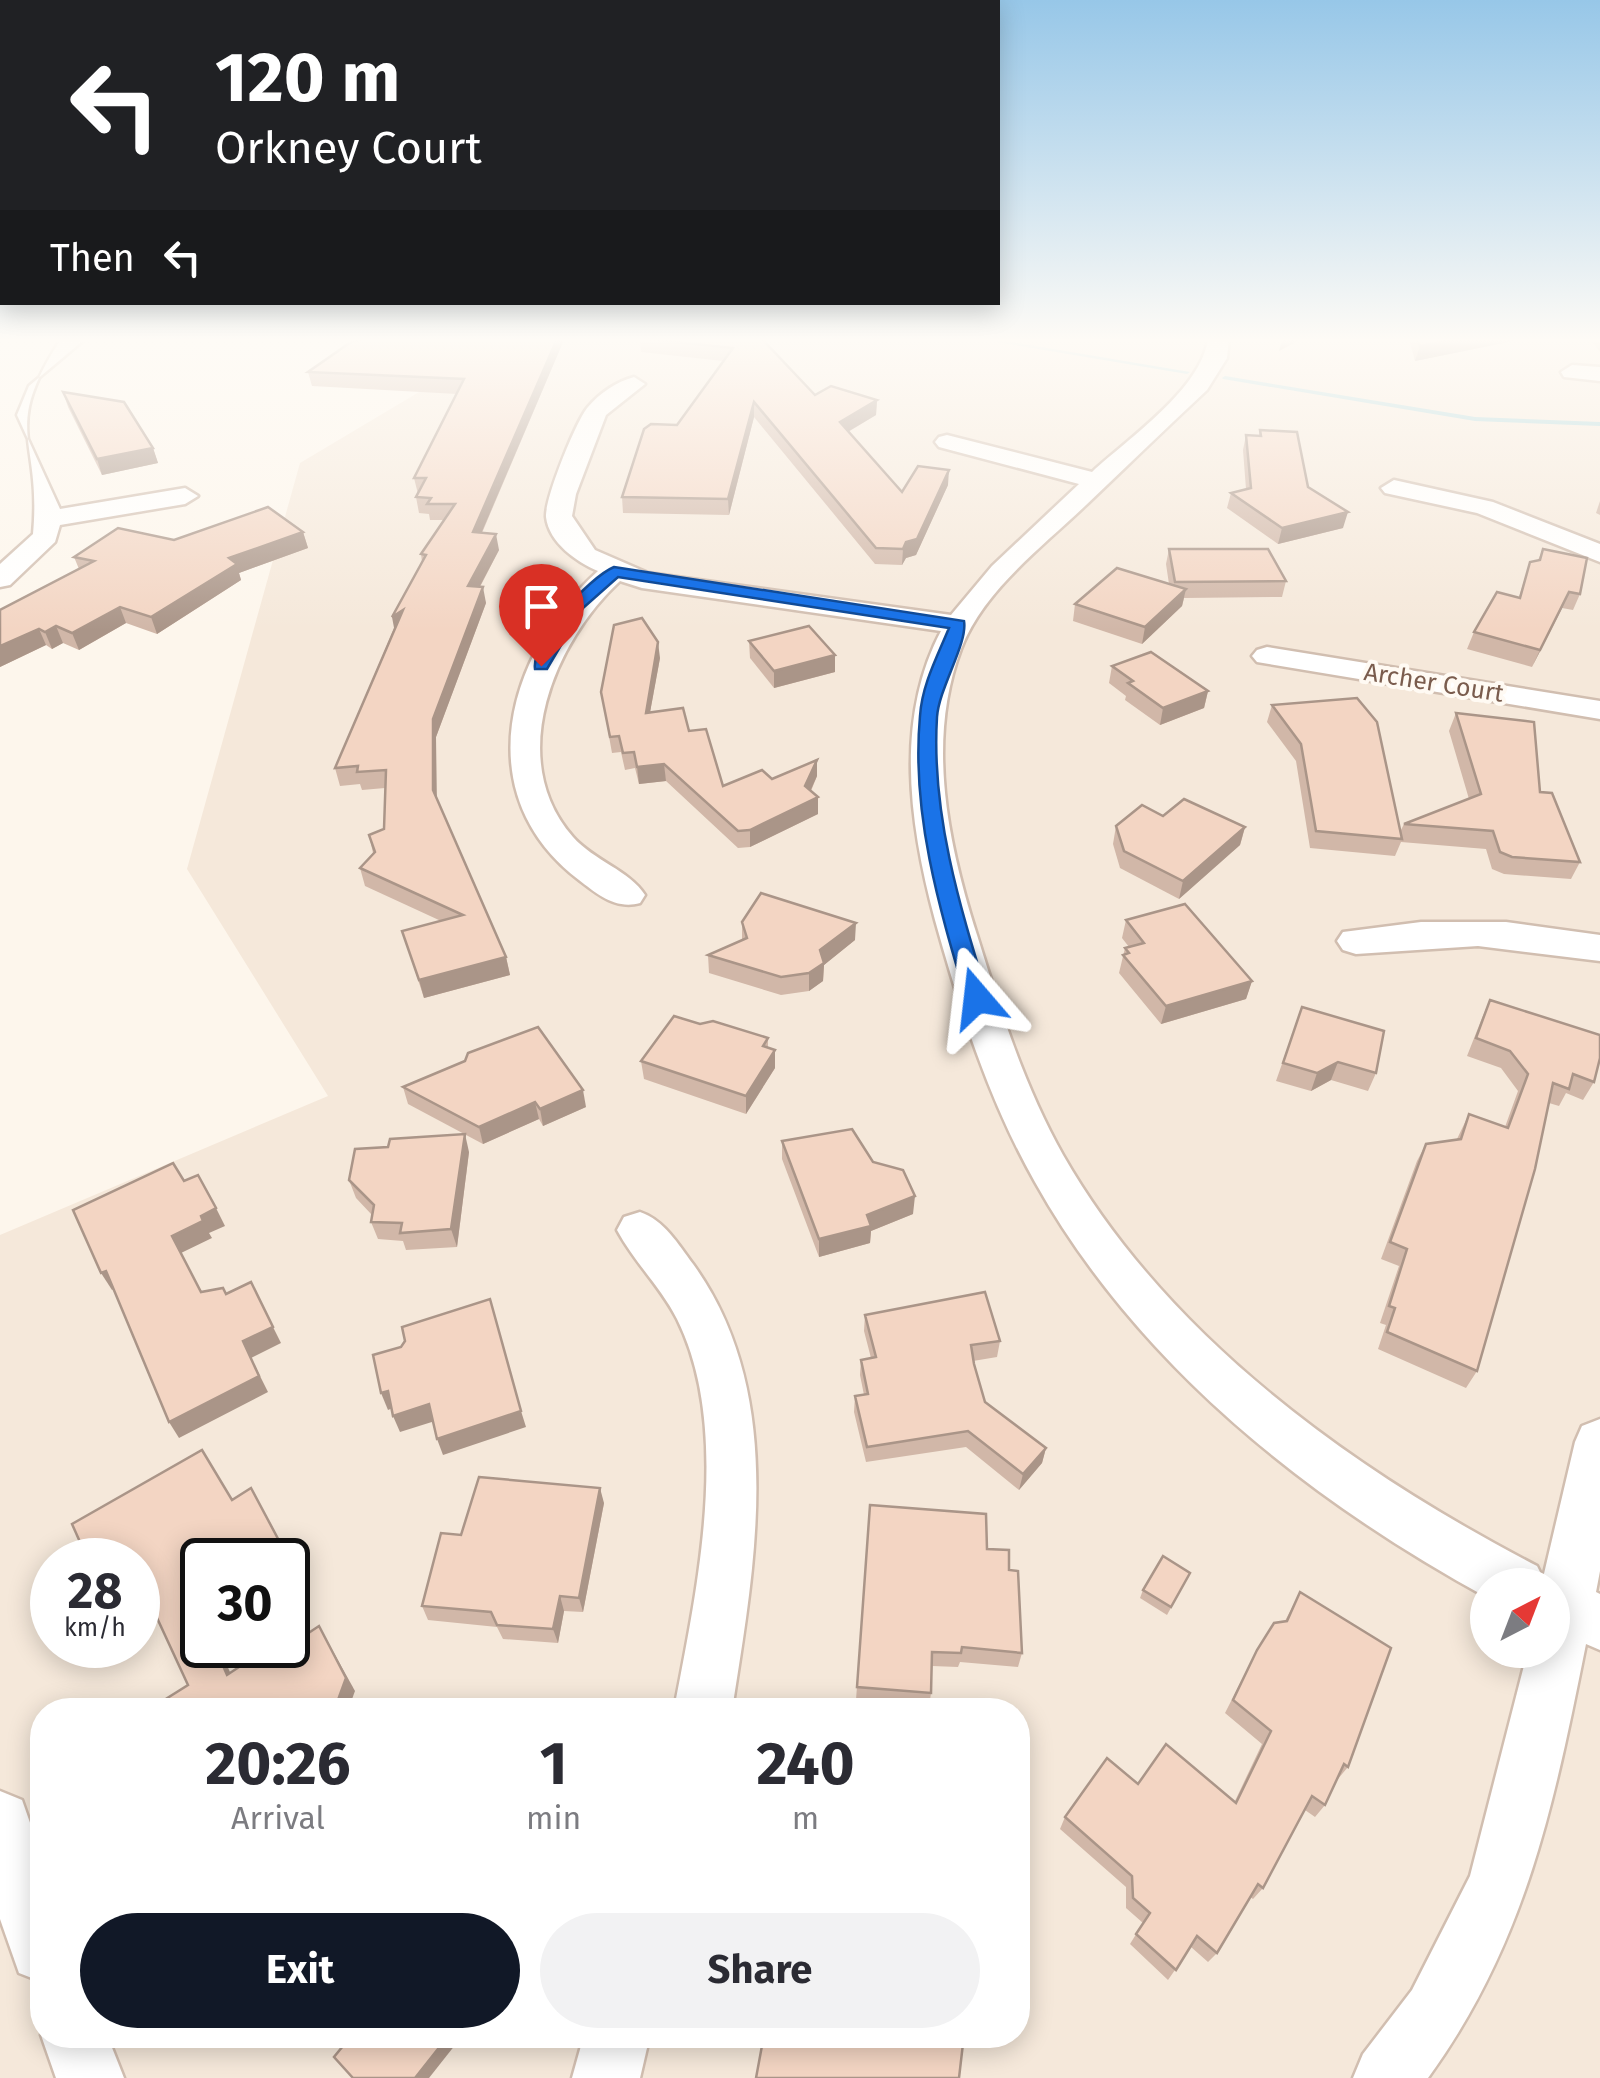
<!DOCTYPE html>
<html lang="en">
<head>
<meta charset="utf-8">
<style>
	:root { --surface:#fff; --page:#f2f2f3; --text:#2b2b33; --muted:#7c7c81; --accent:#111827 }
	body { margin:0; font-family:"Fira Sans",sans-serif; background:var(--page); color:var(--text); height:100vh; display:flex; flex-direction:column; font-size:38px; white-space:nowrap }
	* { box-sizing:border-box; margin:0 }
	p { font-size:32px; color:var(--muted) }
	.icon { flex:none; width:55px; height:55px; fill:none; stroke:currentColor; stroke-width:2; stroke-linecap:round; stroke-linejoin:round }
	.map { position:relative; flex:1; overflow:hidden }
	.side { position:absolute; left:30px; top:1698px; width:1000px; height:350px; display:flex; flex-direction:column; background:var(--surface); border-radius:40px; box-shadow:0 5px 25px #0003 }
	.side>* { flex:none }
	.banner { position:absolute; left:0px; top:0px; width:1000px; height:305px; box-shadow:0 5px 25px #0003; background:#202124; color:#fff; overflow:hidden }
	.needle { width:65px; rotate:42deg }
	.fabs { position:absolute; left:1470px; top:1568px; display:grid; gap:20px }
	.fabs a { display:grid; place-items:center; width:100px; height:100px; border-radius:50%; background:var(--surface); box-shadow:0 5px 25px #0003; font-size:50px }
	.speed { position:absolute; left:30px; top:1538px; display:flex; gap:20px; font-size:50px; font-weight:700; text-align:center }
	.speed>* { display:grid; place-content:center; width:130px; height:130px; border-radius:50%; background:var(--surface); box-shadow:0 5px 25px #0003; line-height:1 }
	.speed small { font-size:25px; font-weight:400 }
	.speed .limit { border:5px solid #111; border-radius:15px; background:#fff; color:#111 }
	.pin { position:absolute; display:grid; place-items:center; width:85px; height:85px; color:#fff; margin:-102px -42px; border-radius:50% 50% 50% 0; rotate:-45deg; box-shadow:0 0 10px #0007 }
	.pin .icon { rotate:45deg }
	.me { position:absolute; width:110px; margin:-55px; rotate:343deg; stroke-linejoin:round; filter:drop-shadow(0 0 8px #0008) }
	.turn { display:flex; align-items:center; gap:35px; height:210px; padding:0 50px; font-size:45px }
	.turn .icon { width:130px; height:130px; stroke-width:2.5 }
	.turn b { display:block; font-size:70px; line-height:85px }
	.then { display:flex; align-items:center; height:95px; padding:0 50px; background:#0003; gap:20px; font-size:38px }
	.eta { display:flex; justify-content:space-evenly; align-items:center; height:170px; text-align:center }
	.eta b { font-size:60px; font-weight:700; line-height:70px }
	.primary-button { display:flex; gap:20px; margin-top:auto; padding:20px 50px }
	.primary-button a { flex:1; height:115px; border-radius:60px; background:var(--accent); color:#fff; font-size:40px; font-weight:700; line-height:115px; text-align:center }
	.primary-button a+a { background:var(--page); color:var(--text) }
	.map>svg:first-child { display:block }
</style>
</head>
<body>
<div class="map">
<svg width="1600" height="2078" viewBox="0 0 1600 2078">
	<rect width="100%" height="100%" fill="#fdf6ec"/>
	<!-- residential -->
	<path fill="#f5e8da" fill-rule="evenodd" d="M508,339H1600V2078H0V1235L328,1096L187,869L300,463ZM52,1560H138V1645H52ZM202,1560H288V1645H202ZM1488,1585H1552V1650H1488ZM42,1710H1018V2035H42Z"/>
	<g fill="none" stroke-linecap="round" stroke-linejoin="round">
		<!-- stream -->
		<g fill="#a5d3da" fill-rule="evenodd">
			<polygon points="979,339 993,339 1190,372 1187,374"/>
			<polygon points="1225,376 1475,417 1600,422 1600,426 1475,421 1223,379 1222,378"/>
		</g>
		<!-- minor casing -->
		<g stroke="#d1beb0" stroke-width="5">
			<g id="minor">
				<path d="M61,339H85L29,386L17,415L60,509L185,488L198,496L185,504L60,525L55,542L10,585L0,587V564L33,534C42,435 0,433 61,339Z"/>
				<path d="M1208,339H1229L1227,358L1207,390C1166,428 1126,467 1085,506C1041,548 983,591 961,649C926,741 948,844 977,935C1000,1009 1024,1086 1063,1155C1168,1338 1354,1471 1537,1566L1543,1578L1575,1442L1582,1426L1600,1419V1571L1596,1592L1600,1594V1650L1586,1644C1554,1804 1526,1943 1428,2078H1353L1363,2054L1412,1990L1470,1876L1528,1650H1552V1585H1488V1598C1308,1500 1136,1363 1035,1182C989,1101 960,1010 935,920C910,827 894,720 941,631L642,588L620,581C555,641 504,759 573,837C593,860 630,871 645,895L640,903C616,910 597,894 579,880C467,795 506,654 598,571C577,562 549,543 546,517C545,498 576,421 588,407C600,393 616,382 634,377L645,384L606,415L576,494L572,516L595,550L648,573L951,615L992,566L1079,484L939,447L935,442L939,437L947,435L1092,472C1129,438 1201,389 1208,339Z"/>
				<polygon points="1572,365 1600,367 1600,381 1564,377 1561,372"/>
				<polygon points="1394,480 1493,502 1600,544 1600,562 1477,513 1385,493 1381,488"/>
				<polygon points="1267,647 1600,701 1600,719 1257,662 1252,656 1257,650"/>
				<polygon points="1421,922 1506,922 1600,935 1600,961 1478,946 1356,954 1343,950 1337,941 1343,932"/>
				<path d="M640,1212C664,1220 678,1244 693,1264C787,1394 755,1563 732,1710H674C696,1593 733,1431 677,1319C661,1287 634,1262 617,1230L624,1217Z"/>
				<polygon points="0,1791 22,1800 42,1857 42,1982 19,1973 0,1919"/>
				<polygon points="42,2030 42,2035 107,2035 124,2078 56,2078 41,2035"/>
				<polygon points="584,2035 650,2035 640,2078 572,2078"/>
			</g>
		</g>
		<!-- minor -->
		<use href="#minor" fill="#fff" fill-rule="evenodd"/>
	</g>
	<!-- wall -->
	<g fill="#d1b7a8">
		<polygon points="640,339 762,339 815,395 877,400 876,415 848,432 902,492 948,485 916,555 906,558 902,565 875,564 754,417 729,515 623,513 622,497 677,425 723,361 641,352"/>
		<polygon points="1409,339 1523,339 1415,361"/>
		<polygon points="1590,339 1600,339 1600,352"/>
		<polygon points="563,342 482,533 499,550 480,587 486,603 436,737 436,798 506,957 510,975 424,998 402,931 441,921 365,886 360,868 373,853 369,835 384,829 385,788 362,790 360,784 340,786 335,768 422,562 421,554 444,520 430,520 429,514 419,513 416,497 418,494 414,478 457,394 312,386 308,372"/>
		<polygon points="63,392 153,448 158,463 102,475 68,407"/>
		<polygon points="1260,430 1308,487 1343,528 1278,544 1227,508 1231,493 1246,489 1243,450 1246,435 1259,436"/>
		<polygon points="1600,501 1600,515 1596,513"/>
		<polygon points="303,532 308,548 239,573 241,580 157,634 126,623 79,650 63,643 52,649 46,645 0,667 0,610 79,569 74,557 174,540"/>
		<polygon points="1169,549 1286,581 1282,597 1184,598 1182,606 1142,644 1073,621 1075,604 1169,584 1166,564"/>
		<polygon points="1543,549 1580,594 1573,610 1562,608 1532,667 1467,649 1474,632 1519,597 1530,562 1538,560"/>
		<polygon points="749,641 835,672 774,688 750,658"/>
		<polygon points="660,658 650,712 689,731 723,786 772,779 817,776 811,791 818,814 750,847 738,848 666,781 639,784 635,768 625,770 621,752 612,753 601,692"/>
		<polygon points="1112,666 1208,691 1204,708 1160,725 1125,700 1126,696 1109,683"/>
		<polygon points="1272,705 1400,832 1404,824 1469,799 1449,731 1456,713 1540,792 1580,862 1571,879 1504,874 1492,869 1486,849 1401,842 1395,856 1310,848 1296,761 1267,722"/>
		<polygon points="1163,816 1245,827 1240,845 1179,899 1120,868 1113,844 1116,826"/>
		<polygon points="1126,920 1252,981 1246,999 1161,1024 1119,973 1125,948 1129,947 1122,938"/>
		<polygon points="742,922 855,940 824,965 823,981 809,991 781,995 709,973 708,955 742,940"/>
		<polygon points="1490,1000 1594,1082 1583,1100 1566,1093 1559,1106 1549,1103 1477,1371 1466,1388 1378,1349 1386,1325 1380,1323 1399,1266 1381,1259 1417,1161 1426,1144 1457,1139 1469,1114 1505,1127 1518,1091 1501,1068 1467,1056 1482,1018"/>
		<polygon points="1302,1007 1376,1073 1368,1091 1331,1080 1311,1091 1276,1081"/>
		<polygon points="700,1024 768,1038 768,1047 775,1050 775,1068 746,1114 644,1079 641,1061"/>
		<polygon points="403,1087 586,1107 543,1126 539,1119 483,1144 408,1104"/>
		<polygon points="782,1141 873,1162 913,1214 871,1231 870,1243 819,1257 782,1159"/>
		<polygon points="469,1152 457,1247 406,1250 403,1241 378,1239 371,1222 372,1215 356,1198 349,1180"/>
		<polygon points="865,1315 1000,1341 997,1357 973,1361 985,1402 1046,1448 1042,1463 1019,1490 966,1447 866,1462 854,1412 855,1396 864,1395 860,1375 861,1360 871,1358 864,1331"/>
		<polygon points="604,1503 583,1612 564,1611 558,1643 503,1639 497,1627 428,1620 422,1606 461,1535"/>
		<polygon points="870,1505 987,1549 1009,1570 1022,1653 1018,1667 960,1662 958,1667 932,1666 931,1693 929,1707 856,1700"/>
		<polygon points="1190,1573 1167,1615 1140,1598 1143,1590"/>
		<polygon points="1300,1592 1348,1767 1337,1780 1325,1805 1315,1817 1305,1810 1263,1888 1253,1899 1250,1897 1217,1953 1208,1962 1191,1947 1168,1980 1130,1944 1143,1923 1126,1908 1126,1887 1060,1829 1065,1817 1138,1784 1235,1801 1262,1744 1225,1713 1257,1650 1285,1621"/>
	</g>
	<!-- shaded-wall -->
	<g fill="#aa9588">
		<polygon points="557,339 562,339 563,342 475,548 473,532"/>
		<polygon points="1282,339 1302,339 1279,351"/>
		<polygon points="1457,339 1523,339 1415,361 1420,346"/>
		<polygon points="877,400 876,415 839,437 840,422"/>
		<polygon points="754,402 754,417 729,515 728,499"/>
		<polygon points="153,448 158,463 102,475 97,459"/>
		<polygon points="949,470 948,485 916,555 906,558 902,565 903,549 906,542"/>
		<polygon points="1348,512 1343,528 1278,544 1282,528"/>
		<polygon points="303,532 308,548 239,573 241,580 157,634 151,617 229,558"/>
		<polygon points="496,534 499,550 471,603 468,586"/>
		<polygon points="483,587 486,603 436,737 437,807 433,790 433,719"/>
		<polygon points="1186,589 1182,606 1142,644 1145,627"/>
		<polygon points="1569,592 1562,608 1532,667 1540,650"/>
		<polygon points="120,607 126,623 79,650 72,633"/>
		<polygon points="403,610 395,633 392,617"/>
		<polygon points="56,626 63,643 52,649 45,632"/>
		<polygon points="39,629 46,645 0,667 0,646"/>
		<polygon points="658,642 660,658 647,729 646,713"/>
		<polygon points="835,655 835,672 774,688 774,671"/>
		<polygon points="1208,691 1204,708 1160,725 1163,708"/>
		<polygon points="817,760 817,776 805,803 805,786"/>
		<polygon points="664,764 666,781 639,784 637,767"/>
		<polygon points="818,797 818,814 750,847 750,830"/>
		<polygon points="1245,827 1240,845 1179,899 1183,881"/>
		<polygon points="856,923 855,940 824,965 823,981 809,991 809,973 820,950"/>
		<polygon points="506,957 510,975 424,998 419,980"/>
		<polygon points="1252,981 1246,999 1161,1024 1166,1006"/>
		<polygon points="775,1050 775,1068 746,1114 746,1096"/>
		<polygon points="1338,1062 1331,1080 1311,1091 1317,1073"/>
		<polygon points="583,1090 586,1107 543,1126 540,1109"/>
		<polygon points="535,1102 539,1119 483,1144 479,1127"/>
		<polygon points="465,1134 469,1152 457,1247 451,1229"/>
		<polygon points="915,1196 913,1214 871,1231 870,1243 819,1257 819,1239 867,1215"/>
		<polygon points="216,1208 225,1226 209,1233 212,1238 181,1253 172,1236 201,1216"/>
		<polygon points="106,1271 116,1288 112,1290 101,1273"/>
		<polygon points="273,1327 281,1343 251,1358 268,1392 179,1438 169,1422 243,1341"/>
		<polygon points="388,1391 395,1407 388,1410 381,1393"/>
		<polygon points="429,1404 435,1421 400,1432 393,1416"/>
		<polygon points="521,1411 526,1427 443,1455 437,1439"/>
		<polygon points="1046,1448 1042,1463 1019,1490 1023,1474"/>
		<polygon points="251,1488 293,1565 288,1569 288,1560 269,1560"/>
		<polygon points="600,1488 604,1503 583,1612 579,1598"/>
		<polygon points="145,1592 157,1606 146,1613 138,1602 138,1597"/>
		<polygon points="560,1596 564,1611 558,1643 553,1629"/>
		<polygon points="319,1626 355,1691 348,1710 323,1710"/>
		<polygon points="214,1645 218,1645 237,1688 227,1675"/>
		<polygon points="449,2035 463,2035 429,2078 415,2078"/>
	</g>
	<!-- building -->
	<g fill="#f3d5c3" stroke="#aa9588" stroke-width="2.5">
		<polygon points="366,339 557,339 473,532 496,534 468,586 483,587 433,719 433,790 506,957 419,980 402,931 463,915 360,868 375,852 369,835 384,829 386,770 357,772 358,766 335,768 403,610 392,617 426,555 421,554 455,504 427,504 431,498 416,497 426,478 414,478 464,379 308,372 351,342"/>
		<polygon points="648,339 762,339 815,395 831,386 877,400 840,422 902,492 918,466 949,470 917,539 906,542 903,549 876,548 754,402 728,499 622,497 644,429 651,424 677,425 733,348"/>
		<polygon points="1417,339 1457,339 1420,346"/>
		<polygon points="63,392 124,402 153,448 97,459"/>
		<polygon points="1260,430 1297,432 1308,487 1348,512 1282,528 1231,493 1251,488 1246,435 1261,436"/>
		<polygon points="268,507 303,532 229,558 237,564 151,617 120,607 72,633 56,626 45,632 39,629 0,646 0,610 94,561 74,557 118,528 174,540"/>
		<polygon points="1169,549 1268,549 1286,581 1175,582"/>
		<polygon points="1543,549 1587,558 1580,594 1569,592 1540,650 1474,632 1497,592 1520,598 1530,562 1540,560"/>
		<polygon points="1117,568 1186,589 1145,627 1075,604"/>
		<polygon points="642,618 658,642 646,713 683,708 689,731 706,729 723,786 762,770 772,779 817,760 805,786 818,797 750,830 738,831 664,764 637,767 634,752 623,753 619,736 610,737 601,692 614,625"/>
		<polygon points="809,626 835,655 774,671 749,641"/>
		<polygon points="1151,652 1208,691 1163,708 1128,683 1133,681 1112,666"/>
		<polygon points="1357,698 1377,722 1402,839 1316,831 1301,744 1272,705"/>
		<polygon points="1456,713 1534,722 1540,792 1552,793 1580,862 1512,857 1500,852 1493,831 1404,824 1481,794"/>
		<polygon points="1184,799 1245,827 1183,881 1124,851 1116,826 1142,805 1163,816"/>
		<polygon points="761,893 856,923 820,950 824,963 809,973 781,977 708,955 747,938 742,922"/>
		<polygon points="1185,904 1252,981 1166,1006 1123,955 1129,953 1125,948 1144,943 1126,920"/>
		<polygon points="1490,1000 1600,1035 1600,1058 1594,1082 1573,1074 1569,1089 1553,1083 1535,1169 1477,1371 1387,1332 1395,1308 1389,1306 1407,1249 1390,1242 1426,1144 1461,1139 1469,1114 1508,1128 1528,1074 1510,1051 1476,1038"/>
		<polygon points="1302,1007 1384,1031 1376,1073 1338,1062 1317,1073 1283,1063"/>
		<polygon points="674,1016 700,1024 713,1021 768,1038 763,1046 775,1050 746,1096 641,1061"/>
		<polygon points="538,1027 583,1090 540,1109 535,1102 479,1127 403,1087 465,1061 468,1053"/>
		<polygon points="852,1129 873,1162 903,1170 915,1196 867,1215 871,1226 819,1239 782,1141"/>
		<polygon points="465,1134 451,1229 400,1233 402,1223 371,1222 374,1205 349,1180 355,1149 388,1147 390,1139"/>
		<polygon points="173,1163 184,1181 198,1175 216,1208 201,1216 203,1221 172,1236 201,1292 223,1288 226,1294 251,1282 273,1327 243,1341 259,1376 169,1422 106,1271 101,1273 73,1210"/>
		<polygon points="985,1292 1000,1341 971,1345 974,1364 985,1402 1046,1448 1023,1474 968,1431 867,1447 855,1396 868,1394 861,1360 876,1357 865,1315"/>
		<polygon points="490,1299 521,1411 437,1439 429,1404 393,1416 388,1391 381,1393 373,1355 401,1347 405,1341 402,1327"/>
		<polygon points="202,1450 232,1500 251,1488 284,1550 269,1560 202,1560 202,1606 198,1610 202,1620 202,1645 214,1645 227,1675 263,1651 266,1656 286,1648 319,1626 346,1678 338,1700 323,1710 154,1710 153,1707 188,1685 145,1592 138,1597 138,1560 88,1560 72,1524"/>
		<polygon points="479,1477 600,1488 579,1598 560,1596 553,1629 497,1625 491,1612 422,1606 441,1533 461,1535"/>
		<polygon points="870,1505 986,1514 987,1549 1009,1550 1009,1570 1018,1571 1022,1653 962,1647 961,1653 932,1652 931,1693 857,1687"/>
		<polygon points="1163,1556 1190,1573 1171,1607 1143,1590"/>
		<polygon points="1300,1592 1391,1648 1348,1767 1344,1764 1325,1805 1312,1796 1263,1888 1258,1884 1217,1953 1197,1936 1176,1970 1136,1934 1150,1913 1133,1898 1132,1876 1065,1817 1107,1758 1138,1784 1166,1744 1236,1803 1271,1731 1233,1700 1257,1650 1274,1623 1287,1621"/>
		<polygon points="352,2035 449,2035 415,2078 353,2078 334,2057"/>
		<polygon points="764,2035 964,2035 959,2078 756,2078"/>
	</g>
	<!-- sky -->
	<linearGradient id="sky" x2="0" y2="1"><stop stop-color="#97c7e8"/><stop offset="0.54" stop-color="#fefbf6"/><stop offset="1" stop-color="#fefbf6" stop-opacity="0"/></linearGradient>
	<rect width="1600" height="630" fill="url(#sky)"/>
	<!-- route -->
	<path fill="#1a73e8" stroke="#114b97" stroke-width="2.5" d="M614,567L964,621C968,643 939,688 937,717C931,814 960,907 988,998L985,1004H969L966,998C939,907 911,813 920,716C922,685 937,657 949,628L618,577L583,608L547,669H535C531,642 588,578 614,567Z"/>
	<g text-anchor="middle" stroke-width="8" stroke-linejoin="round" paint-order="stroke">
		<!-- far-street labels -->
		<g font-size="25" fill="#7a5c4d" stroke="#fffaf3">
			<text transform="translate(1434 682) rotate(9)" y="9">Archer Court</text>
		</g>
	</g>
</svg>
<div class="fabs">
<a><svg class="needle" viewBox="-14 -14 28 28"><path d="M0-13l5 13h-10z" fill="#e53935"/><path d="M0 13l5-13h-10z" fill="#7c7c81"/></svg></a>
</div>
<div class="speed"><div>28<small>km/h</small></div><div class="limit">30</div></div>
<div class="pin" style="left:541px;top:666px;background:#d93025"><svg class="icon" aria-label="arrive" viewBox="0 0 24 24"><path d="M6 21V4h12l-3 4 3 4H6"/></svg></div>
<svg class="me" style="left:977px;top:998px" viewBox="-20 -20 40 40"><path d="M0-17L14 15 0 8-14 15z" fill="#1a73e8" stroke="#fff" stroke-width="4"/></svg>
<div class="banner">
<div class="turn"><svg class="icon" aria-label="left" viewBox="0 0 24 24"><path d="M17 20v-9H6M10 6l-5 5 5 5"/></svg><div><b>120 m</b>Orkney Court</div></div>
<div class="then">Then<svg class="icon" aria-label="left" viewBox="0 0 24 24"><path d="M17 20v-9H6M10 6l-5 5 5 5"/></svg></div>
</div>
<section class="side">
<div class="eta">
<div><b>20:26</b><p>Arrival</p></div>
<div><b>1</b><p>min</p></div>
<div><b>240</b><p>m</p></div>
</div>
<div class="primary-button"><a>Exit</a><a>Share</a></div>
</section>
</div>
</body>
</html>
